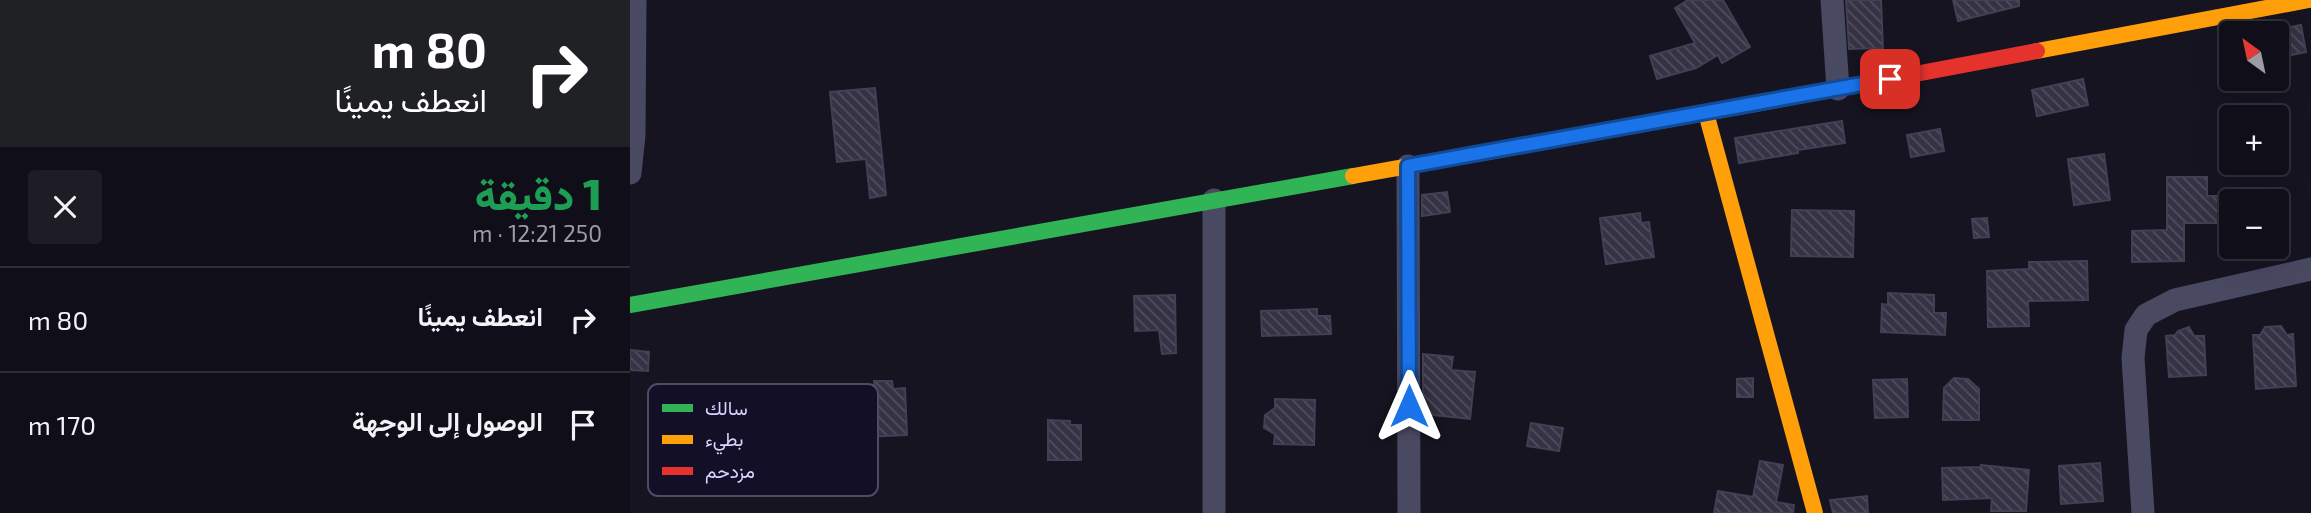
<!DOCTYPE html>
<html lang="ar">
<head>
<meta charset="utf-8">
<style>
	:root { --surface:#100f19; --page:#1e1d26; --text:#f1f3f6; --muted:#9c9ca2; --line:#302f38 }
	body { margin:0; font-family:"Exo 2",Vazirmatn,sans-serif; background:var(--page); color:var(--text); direction:rtl; height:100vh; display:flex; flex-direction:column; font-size:26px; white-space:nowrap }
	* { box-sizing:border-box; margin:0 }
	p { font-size:23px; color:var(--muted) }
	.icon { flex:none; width:38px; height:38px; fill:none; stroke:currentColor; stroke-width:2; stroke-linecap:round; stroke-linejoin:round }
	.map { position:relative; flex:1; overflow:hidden; direction:ltr }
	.details { display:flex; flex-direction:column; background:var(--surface); width:630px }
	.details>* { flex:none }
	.banner { background:#202124; color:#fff; overflow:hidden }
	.needle { width:46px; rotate:327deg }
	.buttons { position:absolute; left:1589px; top:21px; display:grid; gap:14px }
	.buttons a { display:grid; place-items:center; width:70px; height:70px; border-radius:7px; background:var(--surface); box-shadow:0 7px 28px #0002,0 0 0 2px var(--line); font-size:35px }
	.pin { position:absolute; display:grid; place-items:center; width:60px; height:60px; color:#fff; margin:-30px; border-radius:14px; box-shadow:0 4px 10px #0006 }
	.me { position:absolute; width:77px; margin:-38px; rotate:0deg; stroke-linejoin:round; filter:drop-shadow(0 0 5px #0008) }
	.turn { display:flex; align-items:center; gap:24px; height:147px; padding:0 28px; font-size:32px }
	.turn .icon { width:91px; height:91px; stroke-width:2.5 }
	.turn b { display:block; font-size:49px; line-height:60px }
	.round { display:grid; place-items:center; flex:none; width:74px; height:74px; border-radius:7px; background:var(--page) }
	.overview { display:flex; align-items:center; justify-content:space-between; height:119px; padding:0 28px }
	h1 { font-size:42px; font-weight:800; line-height:52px; color:#1e9e55 }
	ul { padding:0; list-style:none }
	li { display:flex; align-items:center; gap:21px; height:105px; padding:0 28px; border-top:2px solid var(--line) }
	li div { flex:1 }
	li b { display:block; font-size:26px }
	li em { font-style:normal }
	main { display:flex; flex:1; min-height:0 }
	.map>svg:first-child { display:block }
</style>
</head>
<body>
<main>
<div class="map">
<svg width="1681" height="513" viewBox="0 0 1681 513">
	<defs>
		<pattern id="building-back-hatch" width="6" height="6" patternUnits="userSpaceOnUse" patternTransform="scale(1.75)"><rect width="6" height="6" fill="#343243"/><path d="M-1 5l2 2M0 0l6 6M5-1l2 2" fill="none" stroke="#514f5f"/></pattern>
	</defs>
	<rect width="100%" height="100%" fill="#161421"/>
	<!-- building -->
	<g fill="url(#building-back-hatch)" stroke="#433f54" stroke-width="2">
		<polygon points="1058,0 1093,0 1120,47 1092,63 1088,55 1066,68 1027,79 1020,56 1065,43 1045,8"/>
		<polygon points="1216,0 1251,0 1253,48 1219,49"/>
		<polygon points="1323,0 1389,0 1389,6 1328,21"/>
		<polygon points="1671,25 1676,52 1647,58 1647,30"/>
		<polygon points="1453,79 1458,105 1407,116 1402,90"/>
		<polygon points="245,88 256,195 240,198 236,159 207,162 200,92"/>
		<polygon points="1212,121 1215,143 1168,150 1168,153 1109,163 1105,138"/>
		<polygon points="1310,129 1314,151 1281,157 1277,135"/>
		<polygon points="1474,154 1480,200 1444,205 1438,159"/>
		<polygon points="1537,177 1577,177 1577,196 1591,196 1591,223 1554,223 1554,261 1502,262 1502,231 1537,230"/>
		<polygon points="817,192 820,212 792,216 792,195"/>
		<polygon points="1162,210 1224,211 1223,257 1161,256"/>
		<polygon points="1010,213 1011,223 1019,222 1024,257 976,264 970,218"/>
		<polygon points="1357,218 1359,237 1344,238 1342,219"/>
		<polygon points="1457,261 1458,300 1398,301 1399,326 1358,327 1357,271 1399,269 1399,262"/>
		<polygon points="1258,293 1304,295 1304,313 1316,313 1315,335 1251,332 1252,304 1258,305"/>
		<polygon points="545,295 546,353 532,354 529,330 505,331 504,296"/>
		<polygon points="687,309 687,316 700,316 701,334 632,336 631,311"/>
		<polygon points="1651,326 1657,335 1663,334 1666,386 1626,389 1623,335 1630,335 1635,327"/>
		<polygon points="1559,327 1564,336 1574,336 1576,375 1539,377 1536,336 1545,335 1548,331"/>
		<polygon points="0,350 19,352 18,371 0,370"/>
		<polygon points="793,354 823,357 821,370 845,372 840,419 793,414"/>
		<polygon points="1123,378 1123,397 1107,397 1107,379"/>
		<polygon points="1324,378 1338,379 1349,389 1349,420 1313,420 1314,388"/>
		<polygon points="1277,379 1278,417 1245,418 1243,380"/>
		<polygon points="244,381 262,381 263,389 275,388 277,435 234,437 232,390 245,389"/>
		<polygon points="645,399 685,400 684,445 644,444 645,434 634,428 635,415 645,408"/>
		<polygon points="418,420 440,421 440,425 451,425 451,460 418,460"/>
		<polygon points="901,423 933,428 929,451 897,446"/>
		<polygon points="1130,461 1153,465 1146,502 1164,505 1163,513 1084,513 1088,491 1123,497"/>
		<polygon points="1470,463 1473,501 1431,504 1429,466"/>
		<polygon points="1351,465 1399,470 1396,511 1361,511 1362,498 1313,500 1312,468 1351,467"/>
		<polygon points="1237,496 1238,513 1203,513 1200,500"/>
	</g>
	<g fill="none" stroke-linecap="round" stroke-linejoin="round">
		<!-- street -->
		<g stroke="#4a4962" stroke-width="23">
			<polyline points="1202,0 1208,89"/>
			<polyline points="778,166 779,513"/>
			<polyline points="0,173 4,135 5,0"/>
			<polyline points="584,513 584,200"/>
			<polyline points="1513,513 1503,358 1506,330 1516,315 1545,300 1681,269"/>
		</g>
		<!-- fast -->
		<polyline stroke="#30b455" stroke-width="16" points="0,305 723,176"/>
		<!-- slow -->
		<g stroke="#ff9f0a" stroke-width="16">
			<polyline points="1407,51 1679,0"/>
			<polyline points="1076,113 1185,513"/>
			<polyline points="723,176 1142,101"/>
		</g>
		<!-- jam -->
		<polyline stroke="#e5322d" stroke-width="16" points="1142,101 1407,51"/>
	</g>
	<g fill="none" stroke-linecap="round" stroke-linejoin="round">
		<!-- route casing -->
		<g stroke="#114b97" stroke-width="18">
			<polyline id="route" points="779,406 778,166 1260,79"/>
		</g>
		<!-- route -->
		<use href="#route" stroke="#1a73e8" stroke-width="12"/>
	</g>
	<!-- legend -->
	<rect x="18" y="384" width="230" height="112" rx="10" fill="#130f26" stroke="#4e4a67" stroke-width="2"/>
	<rect x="32" y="404" width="31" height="8" fill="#30b455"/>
	<rect x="32" y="435" width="31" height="9" fill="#ff9f0a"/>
	<rect x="32" y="467" width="31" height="8" fill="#e5322d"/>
	<g font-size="19" fill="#d9d4ff">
		<text x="75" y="415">سالك</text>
		<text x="75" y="446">بطيء</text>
		<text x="75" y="478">مزدحم</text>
	</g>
</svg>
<div class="buttons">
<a><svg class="needle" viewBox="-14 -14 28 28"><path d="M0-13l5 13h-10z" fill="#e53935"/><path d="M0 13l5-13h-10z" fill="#9c9ca2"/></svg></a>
<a>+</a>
<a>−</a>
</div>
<div class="pin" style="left:1260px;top:79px;background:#d93025"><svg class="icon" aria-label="arrive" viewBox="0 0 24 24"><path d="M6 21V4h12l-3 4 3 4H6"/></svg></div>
<svg class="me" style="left:779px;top:406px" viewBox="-20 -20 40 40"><path d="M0-17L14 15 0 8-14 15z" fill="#1a73e8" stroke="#fff" stroke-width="4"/></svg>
</div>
<section class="details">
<div class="banner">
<div class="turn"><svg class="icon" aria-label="right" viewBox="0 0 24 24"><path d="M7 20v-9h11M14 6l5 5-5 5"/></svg><div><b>80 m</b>انعطف يمينًا</div></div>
</div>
<div class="overview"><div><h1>1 دقيقة</h1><p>250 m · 12:21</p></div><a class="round"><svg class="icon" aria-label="close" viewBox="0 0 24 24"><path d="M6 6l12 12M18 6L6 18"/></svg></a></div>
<ul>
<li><svg class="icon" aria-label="right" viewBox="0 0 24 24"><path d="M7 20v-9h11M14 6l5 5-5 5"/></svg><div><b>انعطف يمينًا</b></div><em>80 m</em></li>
<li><svg class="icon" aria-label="arrive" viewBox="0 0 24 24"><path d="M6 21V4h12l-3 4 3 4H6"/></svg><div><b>الوصول إلى الوجهة</b></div><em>170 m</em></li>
</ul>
</section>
</main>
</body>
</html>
